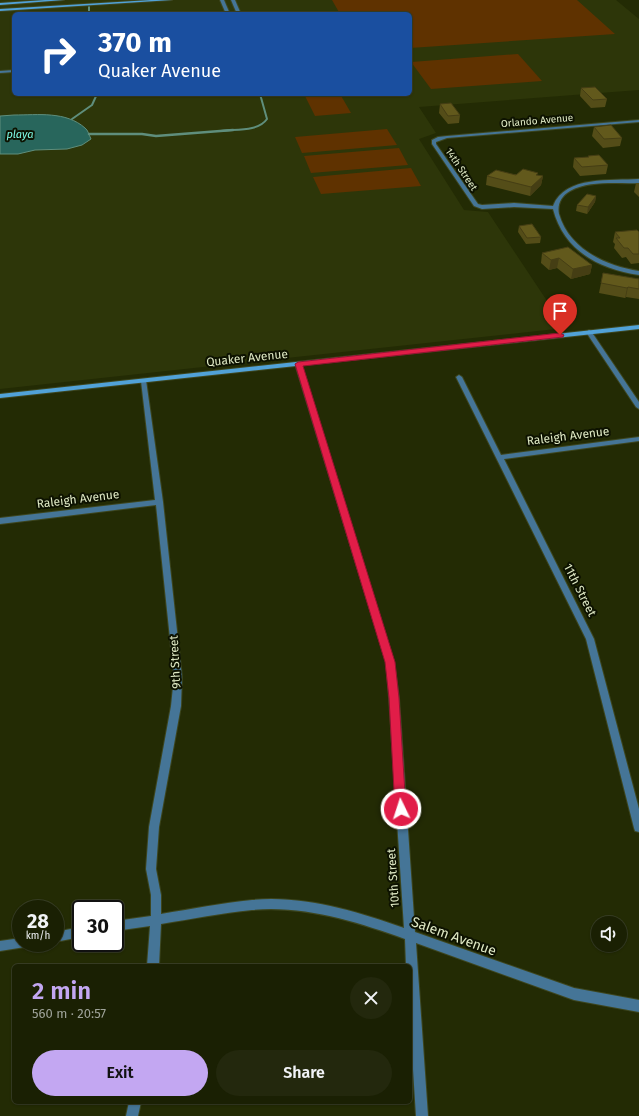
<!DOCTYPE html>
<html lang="en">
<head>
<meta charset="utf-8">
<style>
	:root { --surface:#1a2003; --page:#23280d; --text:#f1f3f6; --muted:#9fa39a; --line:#383e25; --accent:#c3a7f2 }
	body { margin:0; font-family:"Fira Sans",sans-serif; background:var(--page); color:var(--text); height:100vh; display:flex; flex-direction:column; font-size:15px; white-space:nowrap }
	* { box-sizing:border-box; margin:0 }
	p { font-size:13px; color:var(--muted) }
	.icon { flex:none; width:22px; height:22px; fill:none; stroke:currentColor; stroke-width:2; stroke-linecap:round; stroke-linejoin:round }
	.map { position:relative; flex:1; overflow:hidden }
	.details { position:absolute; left:12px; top:964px; width:400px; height:140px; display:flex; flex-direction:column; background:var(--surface); border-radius:6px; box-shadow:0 1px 3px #0004,0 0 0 1px var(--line) }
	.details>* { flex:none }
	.top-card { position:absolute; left:12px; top:12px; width:400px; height:84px; border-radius:6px; box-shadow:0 1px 3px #0004,0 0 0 1px var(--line); background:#1a4fa0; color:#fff; overflow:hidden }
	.controls { position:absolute; left:591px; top:916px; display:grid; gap:8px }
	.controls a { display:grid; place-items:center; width:36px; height:36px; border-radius:50%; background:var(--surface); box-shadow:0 1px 3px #0004,0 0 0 1px var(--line); font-size:20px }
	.speed { position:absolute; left:12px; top:900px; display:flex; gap:8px; font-size:20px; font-weight:700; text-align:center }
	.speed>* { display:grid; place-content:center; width:52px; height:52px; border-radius:50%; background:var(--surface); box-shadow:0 1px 3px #0004,0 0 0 1px var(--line); line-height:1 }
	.speed small { font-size:10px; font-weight:400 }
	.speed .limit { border:2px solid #111; border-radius:6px; background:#fff; color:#111 }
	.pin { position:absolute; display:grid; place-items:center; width:34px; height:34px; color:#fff; margin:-41px -17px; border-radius:50% 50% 50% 0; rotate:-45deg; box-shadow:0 0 4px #0007 }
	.pin .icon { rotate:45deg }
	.me { position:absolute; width:44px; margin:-22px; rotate:356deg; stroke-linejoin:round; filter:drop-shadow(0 0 3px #0008) }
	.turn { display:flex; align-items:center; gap:14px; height:84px; padding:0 20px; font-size:18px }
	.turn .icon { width:52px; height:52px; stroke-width:2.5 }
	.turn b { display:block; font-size:28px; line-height:34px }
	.round { display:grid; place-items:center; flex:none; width:42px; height:42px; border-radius:21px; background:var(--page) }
	.overview { display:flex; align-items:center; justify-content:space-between; height:68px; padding:0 20px }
	h1 { font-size:24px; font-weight:600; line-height:30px; color:var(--accent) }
	.cta { display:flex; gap:8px; margin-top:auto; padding:8px 20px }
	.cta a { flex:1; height:46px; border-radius:24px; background:var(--accent); color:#111; font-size:16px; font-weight:600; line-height:46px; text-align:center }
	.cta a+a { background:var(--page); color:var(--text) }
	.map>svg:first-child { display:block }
</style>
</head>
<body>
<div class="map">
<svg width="639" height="1116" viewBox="0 0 639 1116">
	<rect width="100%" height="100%" fill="#232b04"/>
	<!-- built -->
	<path fill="#2d3609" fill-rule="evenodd" d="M0,0H616L639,19V90L419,107L436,133L419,139L464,210L488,212L565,328L0,389ZM14,14H410V94H14Z"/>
	<!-- green -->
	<g fill="#5f3200">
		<polygon points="332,0 577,0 615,34 410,48 410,14 340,14"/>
		<polygon points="518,54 542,81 431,89 411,62"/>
		<polygon points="304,94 340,94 351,113 315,116"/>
		<polygon points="387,129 397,145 302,153 295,137"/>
		<polygon points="399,148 408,165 311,173 304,156"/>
		<polygon points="411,168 421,186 321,194 313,177"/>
	</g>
	<!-- water -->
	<path fill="#28665c" stroke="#5f8e7c" d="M14,115C38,115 66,111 85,128C88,130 89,135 91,139L82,145L67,149L35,150L18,154H0V116Z"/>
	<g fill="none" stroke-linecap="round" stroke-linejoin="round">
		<!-- stream-far1 -->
		<g stroke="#5f8e7c" stroke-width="2">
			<polyline points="89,7 89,14"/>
			<polyline points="72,119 92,105 97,94"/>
			<path d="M221,131C235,129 258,132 267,119L260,94"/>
		</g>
		<!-- stream -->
		<polyline stroke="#5f8e7c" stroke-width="2.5" points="89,134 142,134 156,136 233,130"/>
		<!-- minor casing -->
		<g stroke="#3d461f" stroke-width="2">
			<g id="minor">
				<polygon points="220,0 224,0 230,14 226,14"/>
				<polygon points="231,0 235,0 241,14 237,14"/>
				<polygon points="14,70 14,72 0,73 0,71"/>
				<path d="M639,120V122L447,138L436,142V144L478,204L482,205L514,203L553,206C565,175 612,181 639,179V183C617,184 590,180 570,191C561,196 557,205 559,214C569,249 606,266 639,271V275C599,269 564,251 553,209L514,207L482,209L474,206L432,144V140L438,137L447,136Z"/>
				<path d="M298,362L301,364L394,662L399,698L415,932L574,988L639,1000V1012L574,1000L416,943L428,1116H416L410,1023V966H406L405,939C357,922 304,905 252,910C222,913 191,919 161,924L159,966H147L150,926L115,931V921L151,916V895L146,869L149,827L171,706L174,677L156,505L0,524V518L155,500L141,381L144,379L146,380L163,502L182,677L181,706L159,827L156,869L161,895V914C191,909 222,903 252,900C303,895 356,911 404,928L389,698L386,662L295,364Z"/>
				<polygon points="459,375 462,377 501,455 639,437 639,441 504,459 594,639 639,809 639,832 635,831 634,828 586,639 456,377"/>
				<polygon points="81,927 81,937 55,942 55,932"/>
				<polygon points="21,938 21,943 26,943 25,947 0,951 0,941"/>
				<polygon points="129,1102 141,1102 138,1116 126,1116"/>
			</g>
		</g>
		<!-- tertiary casing -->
		<g stroke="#3d461f" stroke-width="2">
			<polygon id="tertiary" points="589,330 591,331 639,402 639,409 636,407 586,332"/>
		</g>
		<!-- secondary casing -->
		<g stroke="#3d461f" stroke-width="2">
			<g id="secondary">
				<polygon points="45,0 64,0 0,5 0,3"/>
				<polygon points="151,0 172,0 0,11 0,9"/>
				<polygon points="639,325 639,329 0,398 0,394"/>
			</g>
		</g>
		<!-- minor -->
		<use href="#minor" fill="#457597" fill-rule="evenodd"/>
		<!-- tertiary -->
		<use href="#tertiary" fill="#457597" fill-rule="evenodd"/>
		<!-- secondary -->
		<use href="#secondary" fill="#51a2d8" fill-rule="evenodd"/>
	</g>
	<!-- wall -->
	<g fill="#544d18">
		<polygon points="581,88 607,99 605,107 591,108 580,96"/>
		<polygon points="440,104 460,115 459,123 448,124 439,113"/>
		<polygon points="594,127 622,138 620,146 603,148 592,136"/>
		<polygon points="588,156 608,165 606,174 580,176 573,167 574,158 588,157"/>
		<polygon points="538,173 537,175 543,176 541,185 530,196 486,185 487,176"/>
		<polygon points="636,183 639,183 639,197 634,192"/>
		<polygon points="596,196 595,202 587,214 576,211 577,205"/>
		<polygon points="519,226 541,237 540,243 526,244 518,232"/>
		<polygon points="615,232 639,232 639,263 631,264 626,257 622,258 614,248 615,244 613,242"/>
		<polygon points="542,253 592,265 590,274 571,279 557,268 549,270 541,263"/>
		<polygon points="603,273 639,279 639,299 626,297 625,298 599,293"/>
	</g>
	<!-- shaded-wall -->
	<g fill="#453e14">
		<polygon points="543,176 541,185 530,196 531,187"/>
		<polygon points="596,196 595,202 587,214 588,207"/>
		<polygon points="559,258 557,268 549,270 551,260"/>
		<polygon points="592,265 590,274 571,279 573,269"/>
		<polygon points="628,287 626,297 625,298 627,288"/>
	</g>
	<!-- building -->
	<g fill="#62591c" stroke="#453e14">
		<polygon points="595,87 607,99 593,100 581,88"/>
		<polygon points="451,103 460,115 448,116 440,104"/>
		<polygon points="611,125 622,138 604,139 594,127"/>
		<polygon points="599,155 608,165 582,167 574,158 589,157 588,156"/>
		<polygon points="523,169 538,173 536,175 543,176 531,187 487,176 496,170 516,175"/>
		<polygon points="587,194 596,196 588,207 577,205"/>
		<polygon points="532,224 541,237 527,238 519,226"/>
		<polygon points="637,230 639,232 639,254 633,254 628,248 624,248 616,238 620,238 615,232"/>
		<polygon points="568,247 592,265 573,269 559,258 551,260 542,253"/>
		<polygon points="603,273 639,279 639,289 628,287 627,288 601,283"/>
	</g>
	<!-- route -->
	<polygon fill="#e11d48" stroke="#92132f" points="560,333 564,335 563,337 303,366 395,662 399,698 406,809 405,812 401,814 397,812 395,809 389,698 385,662 295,364 298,362"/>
	<g text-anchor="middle" stroke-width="4" stroke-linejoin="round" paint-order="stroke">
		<!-- far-street labels -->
		<g font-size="10" fill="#e0eac5" stroke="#0d1200">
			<text transform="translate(537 120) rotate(-5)" y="4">Orlando Avenue</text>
			<text transform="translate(462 169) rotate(56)" y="4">14th Street</text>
		</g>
		<!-- far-water labels -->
		<g font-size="11" font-style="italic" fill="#7dfbe5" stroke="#0d1200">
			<text x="20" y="138">playa</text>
		</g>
		<!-- street labels -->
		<g font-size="12" fill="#e0eac5" stroke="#0d1200">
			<text transform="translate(247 358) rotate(-6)" y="4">Quaker Avenue</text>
			<text transform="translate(568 436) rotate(-7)" y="4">Raleigh Avenue</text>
			<text transform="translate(78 499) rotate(-7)" y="4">Raleigh Avenue</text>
			<text transform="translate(580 590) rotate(63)" y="4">11th Street</text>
			<text transform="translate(175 662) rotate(-93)" y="4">9th Street</text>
			<text transform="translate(393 878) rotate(-94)" y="4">10th Street</text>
		</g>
		<!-- near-street labels -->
		<g font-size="14" fill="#e0eac5" stroke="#0d1200">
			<text transform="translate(454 936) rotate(20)" y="5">Salem Avenue</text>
		</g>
	</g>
</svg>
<div class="controls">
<a><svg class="icon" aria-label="sound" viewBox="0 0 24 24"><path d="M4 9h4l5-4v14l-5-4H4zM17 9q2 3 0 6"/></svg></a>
</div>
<div class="speed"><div>28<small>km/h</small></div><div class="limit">30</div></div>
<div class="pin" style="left:560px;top:335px;background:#d93025"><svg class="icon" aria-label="arrive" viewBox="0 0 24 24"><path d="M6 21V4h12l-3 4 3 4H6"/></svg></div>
<svg class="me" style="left:401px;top:809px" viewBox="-20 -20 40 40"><circle r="17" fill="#e11d48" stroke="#fff" stroke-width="3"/><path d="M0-11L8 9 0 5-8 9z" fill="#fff"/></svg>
<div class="top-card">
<div class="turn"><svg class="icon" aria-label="right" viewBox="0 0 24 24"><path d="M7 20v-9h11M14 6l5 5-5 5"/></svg><div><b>370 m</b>Quaker Avenue</div></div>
</div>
<section class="details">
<div class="overview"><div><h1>2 min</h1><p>560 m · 20:57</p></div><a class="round"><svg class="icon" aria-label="close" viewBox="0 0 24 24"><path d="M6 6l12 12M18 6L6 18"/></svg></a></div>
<div class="cta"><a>Exit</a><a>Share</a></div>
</section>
</div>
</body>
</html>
